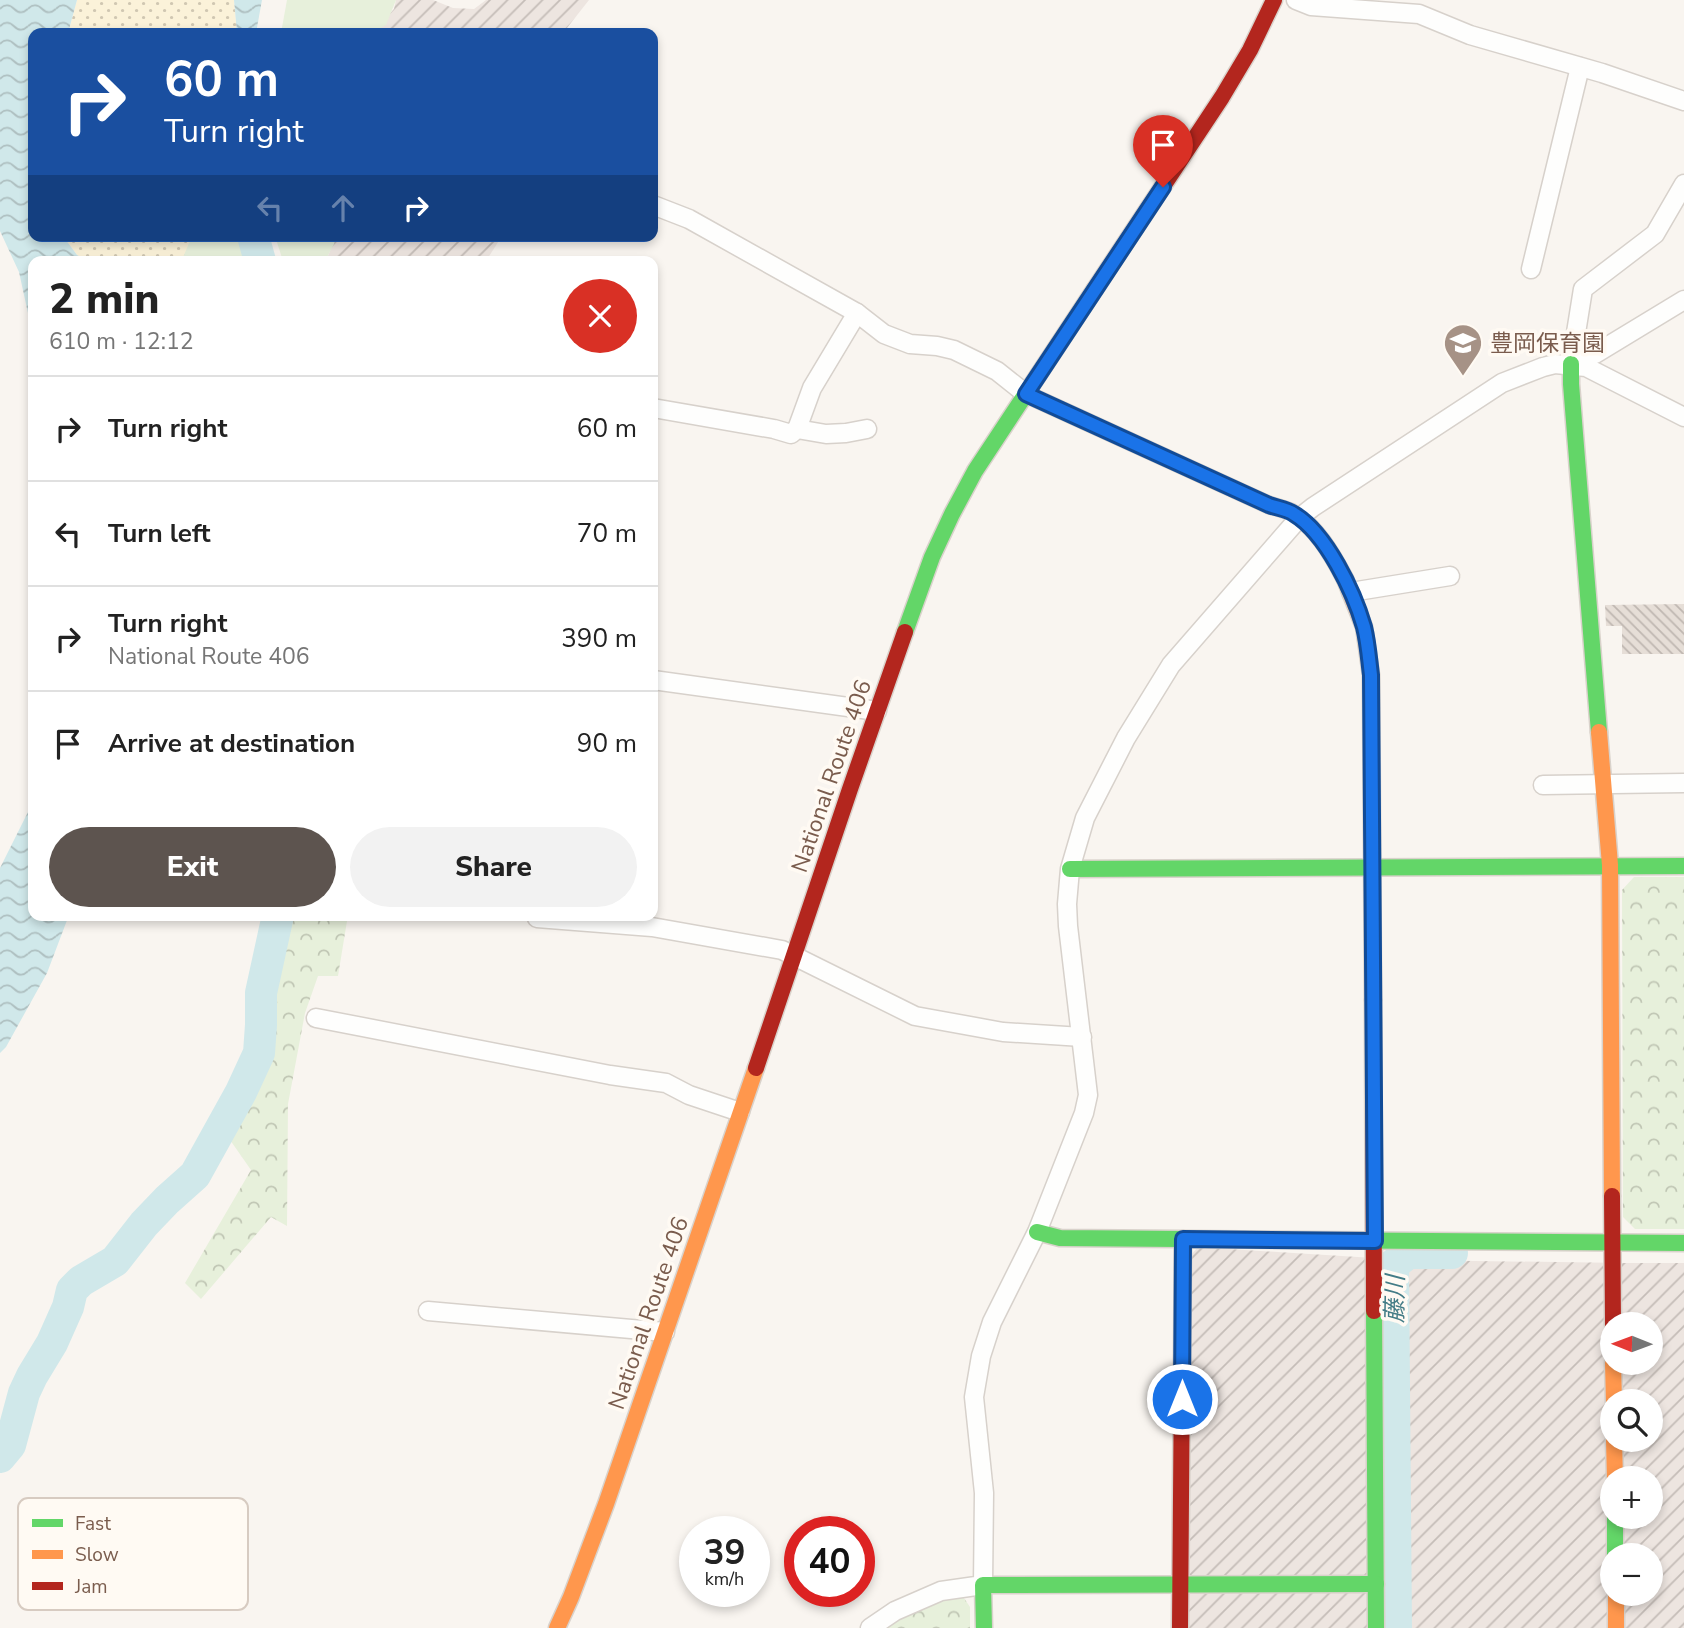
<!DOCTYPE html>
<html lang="en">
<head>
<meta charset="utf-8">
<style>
	:root { --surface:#fff; --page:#f2f2f2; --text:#222; --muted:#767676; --line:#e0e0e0; --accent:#5d544f }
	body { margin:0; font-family:"Nunito Sans","Noto Sans JP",sans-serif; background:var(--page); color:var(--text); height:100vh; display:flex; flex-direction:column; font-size:26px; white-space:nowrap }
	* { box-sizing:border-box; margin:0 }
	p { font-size:23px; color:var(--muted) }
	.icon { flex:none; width:38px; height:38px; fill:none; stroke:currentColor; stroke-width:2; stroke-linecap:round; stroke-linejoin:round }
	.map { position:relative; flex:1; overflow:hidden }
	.sheet { position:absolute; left:28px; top:256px; width:630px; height:665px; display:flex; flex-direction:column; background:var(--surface); border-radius:14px; box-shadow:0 4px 10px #0003 }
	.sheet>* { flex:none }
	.hud { position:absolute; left:28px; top:28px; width:630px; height:214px; border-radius:14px; box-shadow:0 4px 10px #0003; background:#1a4fa0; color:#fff; overflow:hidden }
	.needle { width:46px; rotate:271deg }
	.fabs { position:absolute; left:1600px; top:1312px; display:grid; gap:14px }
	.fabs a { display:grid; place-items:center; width:63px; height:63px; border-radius:50%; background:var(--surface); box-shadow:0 4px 10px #0003; font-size:35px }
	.speed { position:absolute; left:679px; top:1516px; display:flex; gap:14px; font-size:35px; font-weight:700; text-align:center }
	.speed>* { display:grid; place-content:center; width:91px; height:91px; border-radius:50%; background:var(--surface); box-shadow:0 4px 10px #0003; line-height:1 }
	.speed small { font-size:18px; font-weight:400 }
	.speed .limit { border:10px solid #d22; background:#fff; color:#111 }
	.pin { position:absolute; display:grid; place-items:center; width:60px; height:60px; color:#fff; margin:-72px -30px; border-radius:50% 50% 50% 0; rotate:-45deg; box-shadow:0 0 7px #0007 }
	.pin .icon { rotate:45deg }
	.me { position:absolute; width:77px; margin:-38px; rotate:0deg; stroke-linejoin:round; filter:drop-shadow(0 0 5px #0008) }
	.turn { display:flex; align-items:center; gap:24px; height:147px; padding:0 21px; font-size:32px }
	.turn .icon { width:91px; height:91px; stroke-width:2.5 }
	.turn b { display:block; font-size:49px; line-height:60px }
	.lanes { display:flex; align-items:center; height:66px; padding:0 21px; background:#0003; justify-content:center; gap:35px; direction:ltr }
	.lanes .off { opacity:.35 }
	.round { display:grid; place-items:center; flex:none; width:74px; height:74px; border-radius:37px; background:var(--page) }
	.summary { display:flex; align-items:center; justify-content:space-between; height:119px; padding:0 21px }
	h1 { font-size:42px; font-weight:800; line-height:52px }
	.cta { display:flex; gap:14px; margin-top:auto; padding:14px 21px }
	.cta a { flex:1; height:80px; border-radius:42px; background:var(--accent); color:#fff; font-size:28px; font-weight:800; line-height:80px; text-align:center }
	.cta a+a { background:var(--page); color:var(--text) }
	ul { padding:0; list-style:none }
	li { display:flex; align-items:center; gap:21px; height:105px; padding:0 21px; border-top:2px solid var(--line) }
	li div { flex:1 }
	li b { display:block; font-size:26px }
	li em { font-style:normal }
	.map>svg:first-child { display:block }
</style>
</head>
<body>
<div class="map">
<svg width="1684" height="1628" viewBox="0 0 1684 1628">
	<defs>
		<pattern id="industrial-furrows" width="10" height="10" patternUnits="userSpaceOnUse" patternTransform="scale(1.75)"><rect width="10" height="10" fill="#ede5e0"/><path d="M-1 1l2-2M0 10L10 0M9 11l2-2" fill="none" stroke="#c5bdb8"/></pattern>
		<pattern id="forest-crowns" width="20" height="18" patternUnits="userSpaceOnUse" patternTransform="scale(1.75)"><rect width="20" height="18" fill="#e7f0db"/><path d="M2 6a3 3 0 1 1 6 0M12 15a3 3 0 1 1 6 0" fill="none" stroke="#c0c6b4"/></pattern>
		<pattern id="sand-dots" width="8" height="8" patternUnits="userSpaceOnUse" patternTransform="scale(1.75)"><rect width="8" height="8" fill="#fbf2d9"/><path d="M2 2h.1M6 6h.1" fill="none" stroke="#d0c7b2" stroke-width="1.8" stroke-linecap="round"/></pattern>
		<pattern id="water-waves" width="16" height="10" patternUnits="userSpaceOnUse" patternTransform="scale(1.75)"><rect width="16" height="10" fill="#d0e8ea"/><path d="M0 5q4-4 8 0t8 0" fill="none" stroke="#aebfc0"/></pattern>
		<pattern id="building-back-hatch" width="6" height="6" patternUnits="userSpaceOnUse" patternTransform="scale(1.75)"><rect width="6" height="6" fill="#e6ded7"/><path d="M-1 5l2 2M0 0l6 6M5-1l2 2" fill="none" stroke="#bfb7b1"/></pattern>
	</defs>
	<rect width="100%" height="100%" fill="#f9f5f0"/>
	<!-- industrial -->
	<g fill="url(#industrial-furrows)" fill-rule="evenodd">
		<polygon points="396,0 433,0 453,8 474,9 486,0 589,0 563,33 372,33 394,9"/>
		<polygon points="336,236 502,236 486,261 326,261"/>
		<path d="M1198,1247L1406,1260L1625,1263H1684V1628H1188L1189,1257ZM1612,1325H1650V1363H1612ZM1612,1402H1650V1440H1612ZM1612,1479H1650V1517H1612ZM1612,1556H1650V1594H1612Z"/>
	</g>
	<!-- green -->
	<g fill="#e7f0db">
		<polygon points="287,0 396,0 386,25 372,33 281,33"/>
		<polygon points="192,236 248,236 255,261 183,261 183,255"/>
		<polygon points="275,236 336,236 334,244 325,261 283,261"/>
	</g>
	<!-- forest -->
	<g fill="url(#forest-crowns)">
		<polygon points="1634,877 1684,877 1684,1229 1635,1229 1623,1217 1622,890"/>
		<polygon points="278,915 348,915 338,976 318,976 305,1013 288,1104 287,1226 271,1217 201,1299 185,1283 251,1170 221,1127 241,1092 259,1053 261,1025 261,993"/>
		<polygon points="941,1598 964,1598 970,1607 970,1628 882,1628 896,1618"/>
	</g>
	<!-- sand -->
	<g fill="url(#sand-dots)">
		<polygon points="77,0 234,0 237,33 68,33"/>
		<polygon points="63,236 192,236 184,255 183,261 88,261 77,255"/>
	</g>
	<!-- water -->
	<g fill="url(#water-waves)">
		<polygon points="0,0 77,0 68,33 33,33 33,236 63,236 77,255 88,261 33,261 33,336 19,272 0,231"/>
		<polygon points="234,0 262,0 256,33 237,33"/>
		<polygon points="33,802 33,915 69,915 47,973 6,1047 0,1053 0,868"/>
	</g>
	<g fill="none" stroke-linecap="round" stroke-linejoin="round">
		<!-- river -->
		<g stroke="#d0e8ea" stroke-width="32">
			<polyline points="253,236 260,261"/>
			<polyline points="0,1457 10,1445 24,1393 32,1376 52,1343 68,1307 72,1290 81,1281 115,1261 144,1224 167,1200 195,1175 241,1092 259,1053 261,1025 261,993 278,915"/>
			<polyline points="1396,1628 1393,1265 1408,1253 1452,1253"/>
		</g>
	</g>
	<!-- building -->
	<polygon fill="url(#building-back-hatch)" points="1684,604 1684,654 1622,654 1622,626 1606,626 1605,605"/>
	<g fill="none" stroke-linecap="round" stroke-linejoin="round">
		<!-- street casing -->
		<g stroke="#d7d1cb" stroke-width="21">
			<g id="street">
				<polyline points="1296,0 1311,6 1419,14 1470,35 1602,73 1684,101"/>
				<polyline points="653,205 689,219 857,313 884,334 910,344 937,346 954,350 997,371 1026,394"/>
				<polyline points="1531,269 1580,67"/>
				<polyline points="1571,364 1583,289 1655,234 1684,184"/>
				<polyline points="1571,364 1595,354 1684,300"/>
				<polyline points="653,408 774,429 791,434 797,429 826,434 846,433 867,429"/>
				<polyline points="797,429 812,388 857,313"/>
				<polyline points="1351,592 1450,576"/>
				<polyline points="653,680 877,711"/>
				<polyline points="1543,785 1684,783"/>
				<polyline points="537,918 652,927 782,950 915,1016 1003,1032 1082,1037"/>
				<polyline points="316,1018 610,1075 666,1083 689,1095 740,1112"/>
				<polyline points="428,1311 665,1332"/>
				<polyline points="870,1628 895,1611 941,1591 983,1585 984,1493 974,1397 981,1356 992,1322 1037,1232 1084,1113 1088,1095 1068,926 1067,904 1070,869 1085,818 1126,738 1171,665 1299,518 1313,507 1502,383 1543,367 1555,364 1586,367 1684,417"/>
			</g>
		</g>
		<!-- fast casing -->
		<g stroke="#d9d2cb" stroke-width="19">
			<g id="fast">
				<polyline points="1571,364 1571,384 1599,732"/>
				<path d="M1026,394L1269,505C1276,507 1284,509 1291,512C1316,526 1332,554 1345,579"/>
				<polyline points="905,632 932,557 952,514 975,471 1095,289"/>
				<polyline points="1070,869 1684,866"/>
				<polyline points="1037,1232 1060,1238 1684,1243"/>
				<polyline points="1374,1311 1376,1628"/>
				<polyline points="1615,1517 1615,1556"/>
				<polyline points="984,1628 983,1585 1376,1584"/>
			</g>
		</g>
		<!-- slow casing -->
		<g stroke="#d9d2cb" stroke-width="19">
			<g id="slow">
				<polyline points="1345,579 1364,627 1371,675 1373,1000"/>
				<polyline points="1599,732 1610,865 1612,1196"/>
				<polyline points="1613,1363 1614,1402"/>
				<polyline points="1614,1440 1615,1479"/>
				<polyline points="1616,1594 1616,1628"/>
				<polyline points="557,1628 571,1597 606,1504 756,1068"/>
			</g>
		</g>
		<!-- jam casing -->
		<g stroke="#d9d2cb" stroke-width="19">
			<g id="jam">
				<polyline points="1095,289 1222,97 1250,50 1274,0"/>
				<polyline points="1373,1000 1374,1311"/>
				<polyline points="756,1068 850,789 905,632"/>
				<polyline points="1612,1196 1613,1325"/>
				<polyline points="1180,1628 1183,1239"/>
			</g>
		</g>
		<!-- street -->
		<use href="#street" stroke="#fefefd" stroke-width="18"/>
		<!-- fast -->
		<use href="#fast" stroke="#63d668" stroke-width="16"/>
		<!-- slow -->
		<use href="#slow" stroke="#ff974d" stroke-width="16"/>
		<!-- jam -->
		<use href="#jam" stroke="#b3261e" stroke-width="16"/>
	</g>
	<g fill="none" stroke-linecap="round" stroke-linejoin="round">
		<!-- route casing -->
		<g stroke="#114b97" stroke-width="18">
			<path id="route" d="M1163,187L1026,394L1269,505C1277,508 1287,509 1294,514C1326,533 1354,592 1364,627C1368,643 1369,659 1371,675L1375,1241L1183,1239L1182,1399"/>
		</g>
		<!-- route -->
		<use href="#route" stroke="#1a73e8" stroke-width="12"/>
	</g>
	<!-- icons -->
	<defs>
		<g id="school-pin" transform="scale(2.0125)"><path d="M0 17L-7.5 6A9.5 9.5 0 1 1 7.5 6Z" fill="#a69286" stroke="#fffaf3"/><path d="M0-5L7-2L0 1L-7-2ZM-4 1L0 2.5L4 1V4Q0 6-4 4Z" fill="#fff"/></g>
	</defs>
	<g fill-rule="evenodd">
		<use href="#school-pin" x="1463" y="343"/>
	</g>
	<g text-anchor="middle" stroke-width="7" stroke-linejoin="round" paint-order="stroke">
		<!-- poi labels -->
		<g font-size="23" fill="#7a5c4d" stroke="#fffaf3" text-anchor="start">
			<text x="1490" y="351">豊岡保育園</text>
		</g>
		<!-- street labels -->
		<g font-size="23" fill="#7a5c4d" stroke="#fffaf3">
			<text transform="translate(831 776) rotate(-71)" y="8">National Route 406</text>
			<text transform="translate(648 1313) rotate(-71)" y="8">National Route 406</text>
		</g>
		<!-- water labels -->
		<g font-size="24" font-style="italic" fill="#437c86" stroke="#fffaf3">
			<text transform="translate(1395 1299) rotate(-89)" y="8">藤川</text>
		</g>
	</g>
	<!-- legend -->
	<rect x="18" y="1498" width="230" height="112" rx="10" fill="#fffaf3" stroke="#d7cbc1" stroke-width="2"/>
	<rect x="32" y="1519" width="31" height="8" fill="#63d668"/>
	<rect x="32" y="1550" width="31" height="9" fill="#ff974d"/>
	<rect x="32" y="1582" width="31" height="8" fill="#b3261e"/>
	<g font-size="19" fill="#7a5c4d">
		<text x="75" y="1530">Fast</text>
		<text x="75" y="1561">Slow</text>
		<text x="75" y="1593">Jam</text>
	</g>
</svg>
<div class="fabs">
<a><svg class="needle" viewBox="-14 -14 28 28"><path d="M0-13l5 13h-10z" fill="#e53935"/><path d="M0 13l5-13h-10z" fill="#767676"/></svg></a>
<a><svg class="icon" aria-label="search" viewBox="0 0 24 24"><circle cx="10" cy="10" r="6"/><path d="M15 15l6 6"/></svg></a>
<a>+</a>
<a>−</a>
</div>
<div class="speed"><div>39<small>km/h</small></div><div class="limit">40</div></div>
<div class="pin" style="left:1163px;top:187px;background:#d93025"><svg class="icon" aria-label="arrive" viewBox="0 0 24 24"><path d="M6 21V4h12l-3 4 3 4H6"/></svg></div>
<svg class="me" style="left:1182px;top:1399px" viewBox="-20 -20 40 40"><circle r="17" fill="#1a73e8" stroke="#fff" stroke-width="3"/><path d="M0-11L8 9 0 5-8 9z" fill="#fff"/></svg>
<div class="hud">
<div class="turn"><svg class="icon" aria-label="right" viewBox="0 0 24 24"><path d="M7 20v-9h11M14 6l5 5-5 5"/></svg><div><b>60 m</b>Turn right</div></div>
<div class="lanes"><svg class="icon off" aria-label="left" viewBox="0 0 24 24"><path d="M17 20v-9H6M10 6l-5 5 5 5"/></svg><svg class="icon off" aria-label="ahead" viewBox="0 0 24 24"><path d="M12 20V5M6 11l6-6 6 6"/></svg><svg class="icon" aria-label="right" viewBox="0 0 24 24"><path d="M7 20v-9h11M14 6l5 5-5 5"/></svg></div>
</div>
<section class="sheet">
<div class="summary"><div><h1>2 min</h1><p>610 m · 12:12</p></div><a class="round" style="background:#d93025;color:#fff"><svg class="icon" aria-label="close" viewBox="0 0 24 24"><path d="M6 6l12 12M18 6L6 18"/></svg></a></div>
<ul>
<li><svg class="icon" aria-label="right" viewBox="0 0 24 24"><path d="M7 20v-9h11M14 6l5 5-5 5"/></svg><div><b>Turn right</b></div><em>60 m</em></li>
<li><svg class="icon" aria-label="left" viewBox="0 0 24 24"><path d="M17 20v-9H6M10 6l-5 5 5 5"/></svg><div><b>Turn left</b></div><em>70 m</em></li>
<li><svg class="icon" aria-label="right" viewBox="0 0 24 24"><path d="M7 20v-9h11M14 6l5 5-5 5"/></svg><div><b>Turn right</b><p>National Route 406</p></div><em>390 m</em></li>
<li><svg class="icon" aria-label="arrive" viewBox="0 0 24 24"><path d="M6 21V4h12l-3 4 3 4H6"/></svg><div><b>Arrive at destination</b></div><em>90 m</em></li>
</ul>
<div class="cta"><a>Exit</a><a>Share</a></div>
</section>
</div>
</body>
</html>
